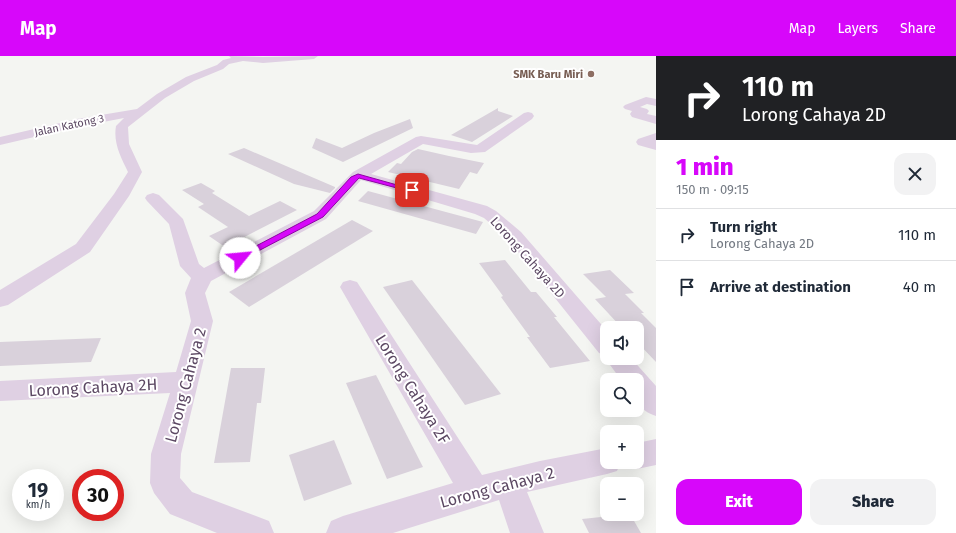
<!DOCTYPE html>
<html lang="en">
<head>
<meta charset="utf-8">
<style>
	:root { --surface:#fff; --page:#f2f2f3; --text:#1f2937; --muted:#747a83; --line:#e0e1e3; --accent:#d707fa }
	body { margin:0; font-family:"Fira Sans",sans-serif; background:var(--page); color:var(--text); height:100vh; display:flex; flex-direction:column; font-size:15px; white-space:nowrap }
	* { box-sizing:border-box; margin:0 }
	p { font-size:13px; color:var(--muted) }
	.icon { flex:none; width:22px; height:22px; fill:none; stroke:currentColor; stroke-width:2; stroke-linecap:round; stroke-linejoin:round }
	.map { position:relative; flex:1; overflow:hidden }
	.sheet { display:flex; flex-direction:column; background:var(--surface); width:300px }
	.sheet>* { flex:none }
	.hud { background:#202124; color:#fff; overflow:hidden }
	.buttons { position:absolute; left:600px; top:265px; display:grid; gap:8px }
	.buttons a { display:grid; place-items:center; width:44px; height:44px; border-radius:8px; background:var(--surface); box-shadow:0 4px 16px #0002; font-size:20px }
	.speed { position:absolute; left:12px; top:413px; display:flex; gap:8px; font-size:20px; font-weight:700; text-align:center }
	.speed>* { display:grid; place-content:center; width:52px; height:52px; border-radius:50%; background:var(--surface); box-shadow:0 4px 16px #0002; line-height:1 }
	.speed small { font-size:10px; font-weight:400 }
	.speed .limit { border:6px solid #d22; background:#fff; color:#111 }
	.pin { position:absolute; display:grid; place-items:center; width:34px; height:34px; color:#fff; margin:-17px; border-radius:8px; box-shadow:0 2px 6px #0006 }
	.me { position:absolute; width:44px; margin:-22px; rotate:62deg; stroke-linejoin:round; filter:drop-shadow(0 0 3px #0008) }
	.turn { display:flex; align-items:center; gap:14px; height:84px; padding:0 20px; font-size:18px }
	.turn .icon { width:52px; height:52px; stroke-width:2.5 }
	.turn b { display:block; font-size:28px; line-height:34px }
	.round { display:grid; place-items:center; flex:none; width:42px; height:42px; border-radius:12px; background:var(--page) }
	.headline { display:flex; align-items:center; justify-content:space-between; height:68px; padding:0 20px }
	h1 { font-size:24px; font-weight:800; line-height:30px; color:var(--accent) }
	.button { display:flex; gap:8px; margin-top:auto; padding:8px 20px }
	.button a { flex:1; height:46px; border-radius:12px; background:var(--accent); color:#fff; font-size:16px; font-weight:800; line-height:46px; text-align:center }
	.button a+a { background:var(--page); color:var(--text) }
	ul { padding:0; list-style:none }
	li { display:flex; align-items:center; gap:12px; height:52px; padding:0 20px; border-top:1px solid var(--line) }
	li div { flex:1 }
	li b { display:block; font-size:15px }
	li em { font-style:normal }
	header { display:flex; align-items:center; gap:24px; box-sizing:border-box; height:56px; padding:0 20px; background:var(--accent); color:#fff }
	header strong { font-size:19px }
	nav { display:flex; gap:22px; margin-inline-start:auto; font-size:14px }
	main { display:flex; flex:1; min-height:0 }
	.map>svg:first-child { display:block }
</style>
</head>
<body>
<header>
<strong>Map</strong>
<nav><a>Map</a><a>Layers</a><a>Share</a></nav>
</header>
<main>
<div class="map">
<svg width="656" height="477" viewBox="0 0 656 477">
	<rect width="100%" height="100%" fill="#f4f5f2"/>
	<!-- building -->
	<g fill="#d9d1db">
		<polygon points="498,52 498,55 513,60 472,86 451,79"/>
		<polygon points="410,63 413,72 343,106 312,92 316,82 342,92 374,77"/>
		<polygon points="244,92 335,131 335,132 330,137 294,128 228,98"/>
		<polygon points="418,93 449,100 484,107 477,118 470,116 459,133 388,116 397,107 401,108 412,96"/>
		<polygon points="201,127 215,135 212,137 249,160 280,145 297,154 225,191 209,180 228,171 198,151 204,148 182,134"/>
		<polygon points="368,135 483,166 476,178 358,145"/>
		<polygon points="352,164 373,175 249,251 229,236"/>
		<polygon points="505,204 531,236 536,236 557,261 554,261 590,305 550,312 527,281 530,281 501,241 503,240 479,207"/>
		<polygon points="610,214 634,237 625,238 644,257 641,257 656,272 656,306 637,286 637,272 622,272 595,243 606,241 583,218"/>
		<polygon points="412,224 501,338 465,349 383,231"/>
		<polygon points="101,282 91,306 0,310 0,286"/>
		<polygon points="231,312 265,312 261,347 257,347 250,406 214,407"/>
		<polygon points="376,319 423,411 387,423 346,327"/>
		<polygon points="334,384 352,428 304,445 289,399"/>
		<polygon points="630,458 641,477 589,477 582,463"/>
	</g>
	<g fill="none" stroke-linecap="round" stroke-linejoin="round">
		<!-- minor -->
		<g fill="#dfd0e3" fill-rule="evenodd">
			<path d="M229,0L263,1L318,0L314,3L263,7L243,5L229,8L223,13L194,25L165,42L128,71L129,88L142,116L129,140L90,196L8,249L0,251V234L76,188L114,138L128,116C121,101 113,87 116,70L124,62L77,71L0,89V81L77,63L137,53L157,38L186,21L217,9L223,4L231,2Z"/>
			<polygon points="646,41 656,43 656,50 647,48 640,51 647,53 649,55 647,58 656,60 656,68 632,61 630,58 632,55 625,53 623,51 625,49"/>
			<path d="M528,56L532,57L534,60L532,63L485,96L471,97L423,88L371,118L487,150L496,155L521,176L607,275V302H631L656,330V360C636,353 637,343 637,324H621L605,302L606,300L599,297L515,192L500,176L484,162L475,158L361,124L326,163L211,225L205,237L213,265L181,398L180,422L192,436L269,465L274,477H217L170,458L154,437L150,427L151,398L170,337L0,345V325L176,316L191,265L185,237L191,222L180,210L169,168L147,145L145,142L147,139L153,137L159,139L183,163L199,208L204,212L314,155L353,116L416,81L421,80L477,89L524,57Z"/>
			<polygon points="656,77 656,94 638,89 636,86 638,83"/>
			<polygon points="350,224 357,226 482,419 540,405 607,392 607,406 621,406 617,415 607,418 527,436 544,477 510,477 499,444 393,477 326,477 331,465 343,460 453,427 340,231 343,226"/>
			<polygon points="656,383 656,409 637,413 627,409 625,406 637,406 637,387"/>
		</g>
	</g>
	<!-- route -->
	<polygon fill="#d707fa" stroke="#8c05a2" points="358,118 415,134 412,136 359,122 323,161 243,203 237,203 236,202 237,200 317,158 351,121"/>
	<!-- markers -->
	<circle fill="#8d6e63" stroke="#fff" stroke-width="1.5" cx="591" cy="18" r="4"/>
	<g text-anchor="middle" stroke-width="4" stroke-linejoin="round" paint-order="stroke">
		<!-- far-education labels -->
		<g font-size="11" font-weight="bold" fill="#785e54" stroke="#fff" text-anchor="end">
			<text x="583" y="22">SMK Baru Miri</text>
		</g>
		<!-- far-street labels -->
		<g font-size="11" fill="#5c4863" stroke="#fff">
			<text transform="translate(69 69) rotate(-12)" y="4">Jalan Katong 3</text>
		</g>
		<!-- street labels -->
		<g font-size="13" fill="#5c4863" stroke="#fff">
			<text transform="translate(528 201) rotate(48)" y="5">Lorong Cahaya 2D</text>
		</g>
		<!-- near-street labels -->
		<g font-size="16" fill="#5c4863" stroke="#fff">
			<text transform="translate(185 329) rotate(-75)" y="6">Lorong Cahaya 2</text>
			<text transform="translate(93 331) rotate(-3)" y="6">Lorong Cahaya 2H</text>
			<text transform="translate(413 333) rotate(58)" y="6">Lorong Cahaya 2F</text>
			<text transform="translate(497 431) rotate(-15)" y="6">Lorong Cahaya 2</text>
		</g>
	</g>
</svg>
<div class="buttons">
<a><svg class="icon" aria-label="sound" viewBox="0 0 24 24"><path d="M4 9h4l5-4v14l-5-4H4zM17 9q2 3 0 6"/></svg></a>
<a><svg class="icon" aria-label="search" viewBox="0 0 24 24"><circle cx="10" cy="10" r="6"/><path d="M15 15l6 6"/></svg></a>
<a>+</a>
<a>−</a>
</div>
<div class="speed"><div>19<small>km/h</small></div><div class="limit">30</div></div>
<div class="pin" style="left:412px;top:134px;background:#d93025"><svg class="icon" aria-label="arrive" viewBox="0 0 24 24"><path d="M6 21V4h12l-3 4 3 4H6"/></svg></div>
<svg class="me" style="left:240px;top:202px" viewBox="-20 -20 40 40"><circle r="19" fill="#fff"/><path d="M0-13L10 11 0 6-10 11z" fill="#d707fa"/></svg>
</div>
<section class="sheet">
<div class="hud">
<div class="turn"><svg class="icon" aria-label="right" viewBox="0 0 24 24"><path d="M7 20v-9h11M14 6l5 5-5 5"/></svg><div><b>110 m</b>Lorong Cahaya 2D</div></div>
</div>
<div class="headline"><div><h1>1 min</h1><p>150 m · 09:15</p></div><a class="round"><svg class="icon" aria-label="close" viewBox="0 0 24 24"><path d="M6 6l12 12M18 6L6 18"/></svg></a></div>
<ul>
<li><svg class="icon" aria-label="right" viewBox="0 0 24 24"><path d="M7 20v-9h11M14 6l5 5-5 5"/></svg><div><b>Turn right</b><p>Lorong Cahaya 2D</p></div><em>110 m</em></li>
<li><svg class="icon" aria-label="arrive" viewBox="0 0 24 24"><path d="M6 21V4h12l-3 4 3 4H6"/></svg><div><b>Arrive at destination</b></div><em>40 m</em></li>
</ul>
<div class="button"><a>Exit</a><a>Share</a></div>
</section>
</main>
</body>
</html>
